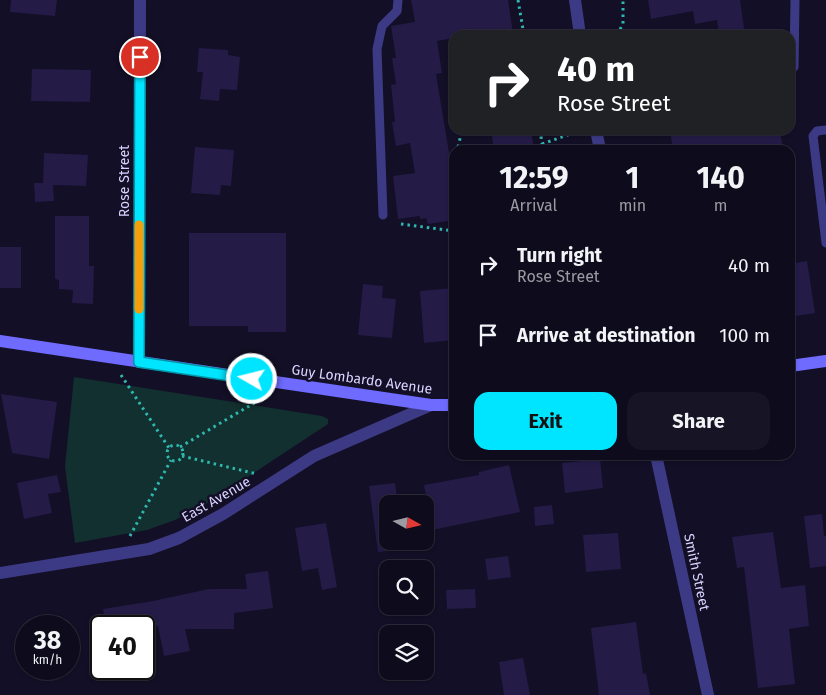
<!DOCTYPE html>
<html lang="en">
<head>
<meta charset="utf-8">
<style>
	:root { --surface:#0e0b1c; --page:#171425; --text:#f1f3f6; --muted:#9b9ba3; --line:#2e2b3b; --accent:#00e5ff }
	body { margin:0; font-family:"Fira Sans",sans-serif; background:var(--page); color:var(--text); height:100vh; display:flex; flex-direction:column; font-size:19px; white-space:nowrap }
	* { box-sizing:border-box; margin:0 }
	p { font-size:16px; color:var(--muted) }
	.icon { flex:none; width:28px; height:28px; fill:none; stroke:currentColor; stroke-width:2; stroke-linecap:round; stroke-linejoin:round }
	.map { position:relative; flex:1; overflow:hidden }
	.panel { position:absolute; left:449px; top:145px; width:346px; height:315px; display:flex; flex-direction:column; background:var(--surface); border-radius:15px; box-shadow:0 1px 4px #0004,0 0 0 1px var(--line) }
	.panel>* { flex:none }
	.guide { position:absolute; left:449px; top:30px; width:346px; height:105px; border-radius:15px; box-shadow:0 1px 4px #0004,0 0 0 1px var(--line); background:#202124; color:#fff; overflow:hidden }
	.needle { width:32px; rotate:98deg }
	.buttons { position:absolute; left:379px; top:495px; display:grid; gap:10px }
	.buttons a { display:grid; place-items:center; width:55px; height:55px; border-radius:10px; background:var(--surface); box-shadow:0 1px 4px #0004,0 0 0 1px var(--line); font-size:25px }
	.speed { position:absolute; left:15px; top:615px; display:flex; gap:10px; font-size:25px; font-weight:700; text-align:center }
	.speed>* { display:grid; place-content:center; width:65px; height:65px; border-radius:50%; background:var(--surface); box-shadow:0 1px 4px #0004,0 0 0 1px var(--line); line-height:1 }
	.speed small { font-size:12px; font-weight:400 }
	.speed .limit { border:2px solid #111; border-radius:8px; background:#fff; color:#111 }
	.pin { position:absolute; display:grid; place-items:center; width:42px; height:42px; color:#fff; margin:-21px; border:2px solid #fff; border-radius:50%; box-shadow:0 1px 5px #0007 }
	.me { position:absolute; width:55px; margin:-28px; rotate:278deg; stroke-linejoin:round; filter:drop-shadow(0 0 4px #0008) }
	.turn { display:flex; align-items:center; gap:18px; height:105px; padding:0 25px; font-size:22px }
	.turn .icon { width:65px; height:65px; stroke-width:2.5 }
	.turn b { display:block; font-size:35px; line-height:42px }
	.eta { display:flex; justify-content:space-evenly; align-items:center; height:85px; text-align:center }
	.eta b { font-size:30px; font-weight:700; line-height:35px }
	.action { display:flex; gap:10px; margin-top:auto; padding:10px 25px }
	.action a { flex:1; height:58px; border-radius:15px; background:var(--accent); color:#111; font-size:20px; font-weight:700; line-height:58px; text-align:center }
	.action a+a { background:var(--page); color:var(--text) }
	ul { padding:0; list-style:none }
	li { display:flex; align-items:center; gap:15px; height:70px; padding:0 25px }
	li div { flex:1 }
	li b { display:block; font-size:19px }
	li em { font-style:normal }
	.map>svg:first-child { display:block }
</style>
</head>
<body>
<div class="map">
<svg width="826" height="695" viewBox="0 0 826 695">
	<rect width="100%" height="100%" fill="#130f26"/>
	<!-- green -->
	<polygon fill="#12302f" points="74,377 322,416 328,419 328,424 208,503 175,520 147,530 75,543 65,467"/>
	<!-- building -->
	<g fill="#241b47">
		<polygon points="11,0 57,0 55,16 10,12"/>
		<polygon points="411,0 508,0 513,33 500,35 454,35 454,38 437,41 442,73 436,74 454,183 454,220 428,224 426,218 420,219 420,216 398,219 393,176 415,173 410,143 396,146 392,122 395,122 391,85 396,84 392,58 396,58 391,26 415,22"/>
		<polygon points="648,0 740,0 745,35 719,35 717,20 695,24 693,11 651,19"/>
		<polygon points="199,48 228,50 228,55 240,57 237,90 220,89 219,101 200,99 203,72 197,72"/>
		<polygon points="32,69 91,70 90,102 31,101"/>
		<polygon points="491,130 531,130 534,150 494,150"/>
		<polygon points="670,130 780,130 783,150 673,150"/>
		<polygon points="195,147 234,150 231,186 221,185 220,195 191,193"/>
		<polygon points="44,153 88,155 86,186 53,185 54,201 35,202 34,183 43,183"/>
		<polygon points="55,216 89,216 89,266 94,266 93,304 72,303 73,290 59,289 59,280 55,279"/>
		<polygon points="189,233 286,233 286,332 248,332 248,326 189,326"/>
		<rect x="0" y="247" width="21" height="41"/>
		<polygon points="807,261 815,313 790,317 790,264"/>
		<polygon points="363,284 383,286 382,298 396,299 392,338 358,335"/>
		<polygon points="454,288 454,340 424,343 420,291"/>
		<polygon points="1,394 57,402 49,459 12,453"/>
		<polygon points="600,459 603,488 565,493 562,463"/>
		<polygon points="509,465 520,512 432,530 424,485 479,475 479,472"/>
		<polygon points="57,475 61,492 48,494 52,513 24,519 17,483"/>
		<polygon points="395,483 398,504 388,504 388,551 378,552 369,486"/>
		<polygon points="552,505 554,524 535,526 534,507"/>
		<polygon points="822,514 824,536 826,536 826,566 810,568 804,516"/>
		<polygon points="326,523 337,587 322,590 318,568 302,571 295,528"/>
		<polygon points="773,532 781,588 805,585 809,626 789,629 795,684 758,688 744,567 737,568 732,537"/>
		<polygon points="618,533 621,569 586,572 583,535"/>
		<polygon points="508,556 511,577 488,580 485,559"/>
		<polygon points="268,571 273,608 234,613 234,629 185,629 190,651 164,656 158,626 106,626 103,609 153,601 209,589 247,589 245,574"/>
		<polygon points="475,589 476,608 447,609 446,590"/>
		<polygon points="636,622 643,674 646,673 650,695 599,695 591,628"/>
		<polygon points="523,658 530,695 504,695 499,662"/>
	</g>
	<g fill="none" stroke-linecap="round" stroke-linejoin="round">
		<!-- path -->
		<g stroke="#2fb8b0" stroke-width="3" stroke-dasharray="2.5 4" stroke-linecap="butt">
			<polyline points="518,0 524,35"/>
			<polyline points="617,35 623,24 623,0"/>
			<polyline points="453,55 454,56"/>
			<polyline points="540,130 543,150"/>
			<polyline points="542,144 579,131"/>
			<polyline points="458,147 462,130"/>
			<polyline points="401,224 454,231"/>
			<polyline points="121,375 169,448"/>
			<circle cx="175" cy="453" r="8"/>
			<polyline points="180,447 266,396"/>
			<polyline points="182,456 257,474"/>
			<polyline points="130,536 171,460"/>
		</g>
		<!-- lane -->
		<g stroke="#3d3a85" stroke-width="9">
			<polyline points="794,67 795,0"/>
			<polyline points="826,130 817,131 813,136 826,243"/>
			<polyline points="383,215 377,49 382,26 397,11 398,0"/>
		</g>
		<!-- street -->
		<g stroke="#3d3a85" stroke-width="12">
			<polyline points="575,0 580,35"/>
			<polyline points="596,130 600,150"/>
			<polyline points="139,362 140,0"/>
			<polyline points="656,455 708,695"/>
			<polyline points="0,573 149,549 179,538 223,514 314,456 431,405"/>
		</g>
		<!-- secondary -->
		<g stroke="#6f6bff" stroke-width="12">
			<polyline points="0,341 431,405 454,405"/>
			<polyline points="790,366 826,361"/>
		</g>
	</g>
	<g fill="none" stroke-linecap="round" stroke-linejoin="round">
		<!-- route casing -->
		<g stroke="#0095a6" stroke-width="12">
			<polyline id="route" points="140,57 139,362 252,379"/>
		</g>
		<!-- route -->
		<use href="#route" stroke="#00e5ff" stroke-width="9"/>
		<!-- slow -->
		<polyline stroke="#f59e0b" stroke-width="9" points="139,309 139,225"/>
	</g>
	<g text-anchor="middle" stroke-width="5" stroke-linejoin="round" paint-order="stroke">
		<!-- street labels -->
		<g font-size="14" fill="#d9d4ff" stroke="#130f26">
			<text transform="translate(124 181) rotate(-90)" y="5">Rose Street</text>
			<text transform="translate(362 379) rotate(8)" y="5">Guy Lombardo Avenue</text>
			<text transform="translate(216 499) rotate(-30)" y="5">East Avenue</text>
			<text transform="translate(697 572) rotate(78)" y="5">Smith Street</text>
		</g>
	</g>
</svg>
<div class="buttons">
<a><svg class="needle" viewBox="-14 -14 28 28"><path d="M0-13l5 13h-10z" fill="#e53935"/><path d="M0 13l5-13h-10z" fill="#9b9ba3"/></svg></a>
<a><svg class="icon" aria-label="search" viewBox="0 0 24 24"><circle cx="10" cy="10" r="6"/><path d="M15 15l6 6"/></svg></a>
<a><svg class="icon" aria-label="layers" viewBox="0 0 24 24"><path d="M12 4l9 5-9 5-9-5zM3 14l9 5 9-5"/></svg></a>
</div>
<div class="speed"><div>38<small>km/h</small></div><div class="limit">40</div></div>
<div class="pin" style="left:140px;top:57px;background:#d93025"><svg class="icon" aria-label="arrive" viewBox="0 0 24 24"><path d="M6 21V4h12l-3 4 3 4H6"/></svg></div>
<svg class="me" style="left:252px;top:379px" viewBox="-20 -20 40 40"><circle r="17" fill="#00e5ff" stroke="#fff" stroke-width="3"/><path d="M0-11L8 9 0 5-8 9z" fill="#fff"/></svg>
<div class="guide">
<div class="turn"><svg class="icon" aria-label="right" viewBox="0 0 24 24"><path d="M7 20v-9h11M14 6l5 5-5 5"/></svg><div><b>40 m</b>Rose Street</div></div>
</div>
<section class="panel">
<div class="eta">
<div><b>12:59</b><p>Arrival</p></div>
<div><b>1</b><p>min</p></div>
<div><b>140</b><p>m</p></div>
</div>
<ul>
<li><svg class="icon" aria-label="right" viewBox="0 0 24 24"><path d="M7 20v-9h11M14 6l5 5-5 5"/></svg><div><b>Turn right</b><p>Rose Street</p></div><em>40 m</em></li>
<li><svg class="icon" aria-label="arrive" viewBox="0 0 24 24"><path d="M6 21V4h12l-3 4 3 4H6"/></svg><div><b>Arrive at destination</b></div><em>100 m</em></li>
</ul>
<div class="action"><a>Exit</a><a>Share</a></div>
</section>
</div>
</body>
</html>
